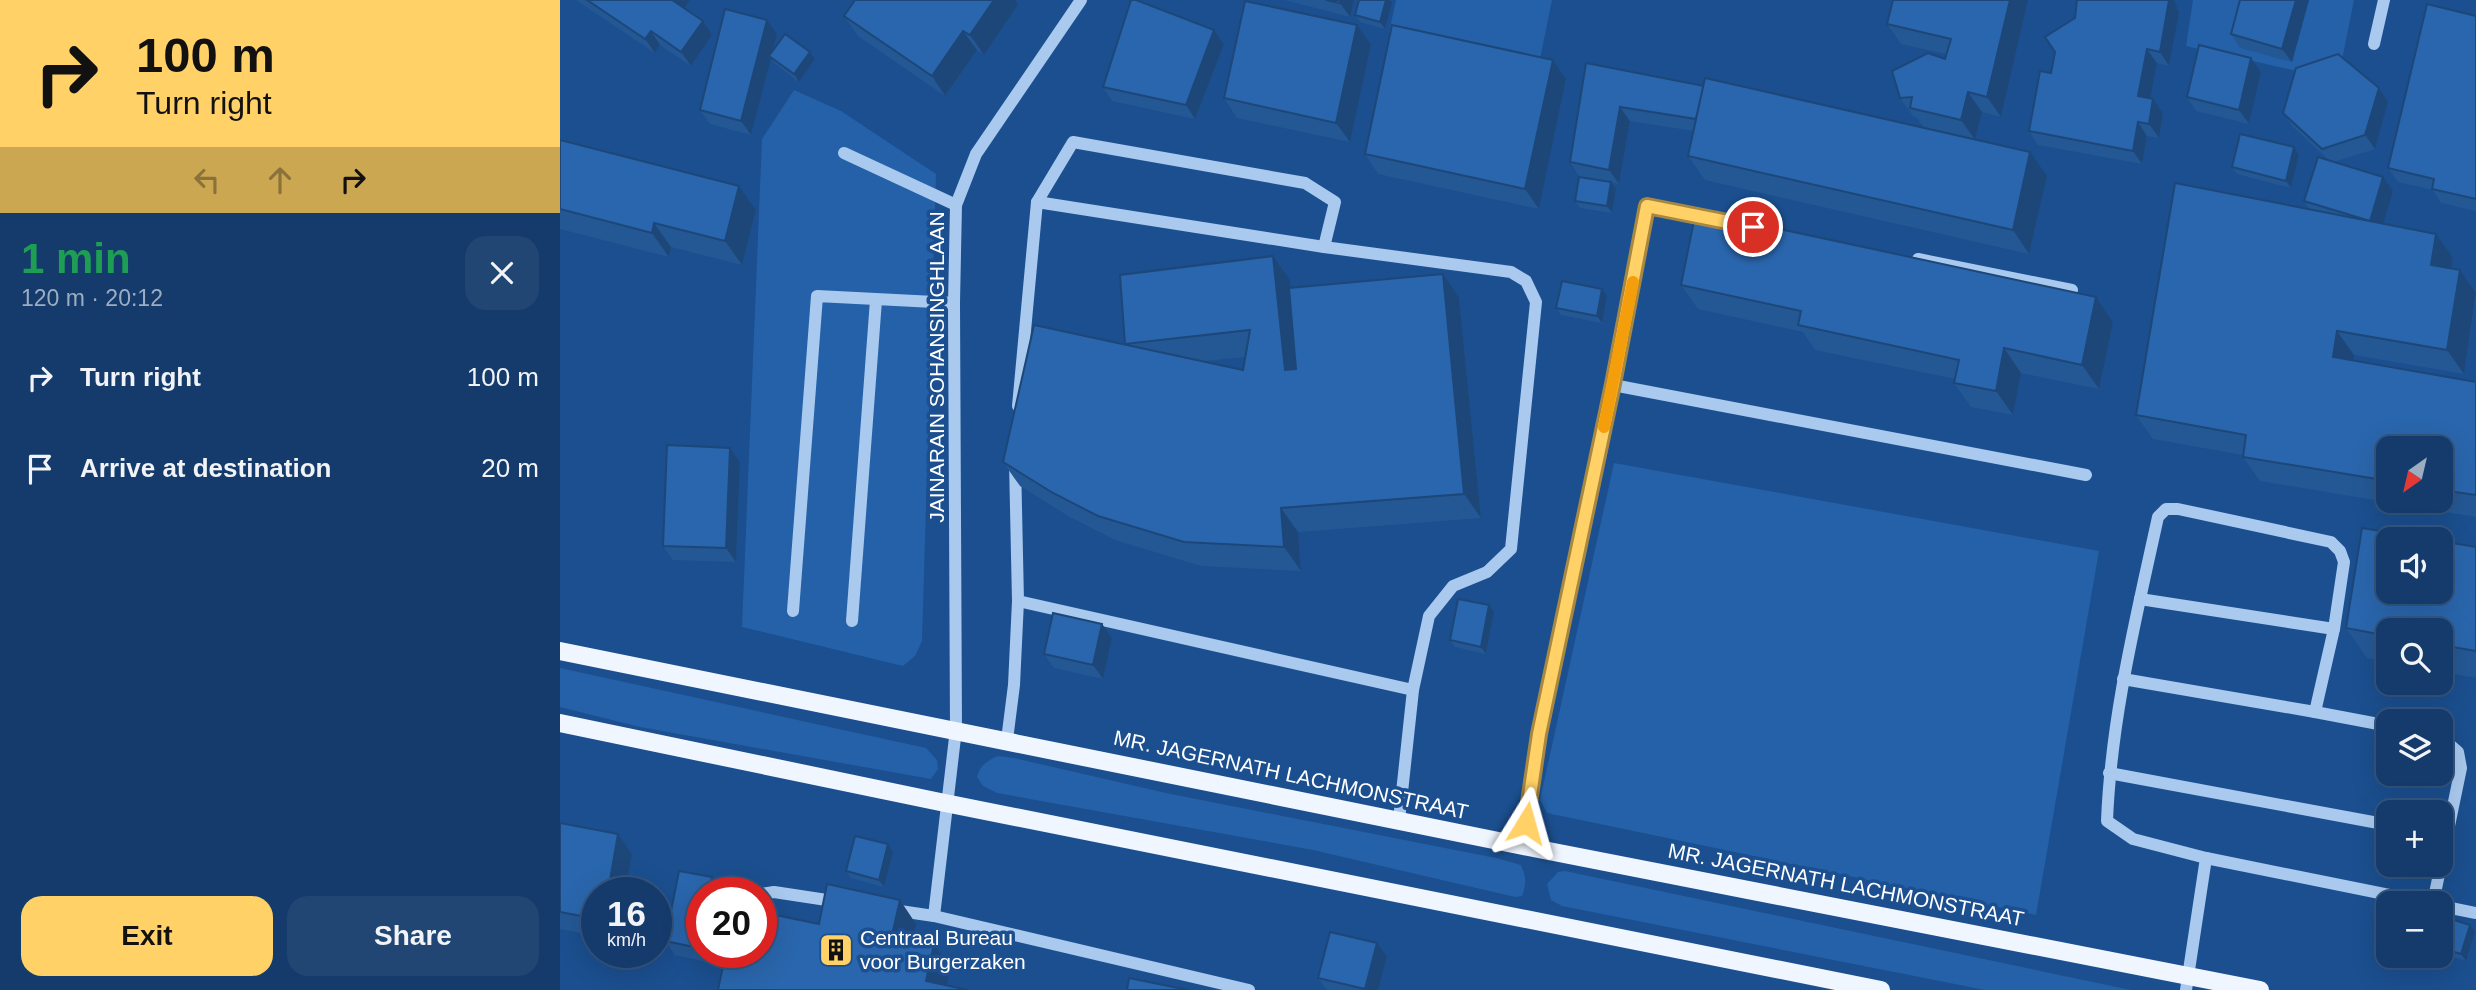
<!DOCTYPE html>
<html lang="en">
<head>
<meta charset="utf-8">
<style>
	:root { --surface:#143b6b; --page:#214673; --text:#f1f3f6; --muted:#9dadc1; --line:#33557e; --accent:#ffd166 }
	body { margin:0; font-family:Arial,sans-serif; background:var(--page); color:var(--text); height:100vh; display:flex; flex-direction:column; font-size:26px; white-space:nowrap }
	* { box-sizing:border-box; margin:0 }
	p { font-size:23px; color:var(--muted) }
	.icon { flex:none; width:38px; height:38px; fill:none; stroke:currentColor; stroke-width:2; stroke-linecap:round; stroke-linejoin:round }
	.map { position:relative; flex:1; overflow:hidden }
	.drawer { display:flex; flex-direction:column; background:var(--surface); width:560px }
	.drawer>* { flex:none }
	.hud { background:#ffd166; color:#111; overflow:hidden }
	.needle { width:46px; rotate:214deg }
	.tools { position:absolute; left:1816px; top:436px; display:grid; gap:14px }
	.tools a { display:grid; place-items:center; width:77px; height:77px; border-radius:14px; background:var(--surface); box-shadow:0 7px 28px #0002,0 0 0 2px var(--line); font-size:35px }
	.speed { position:absolute; left:21px; top:877px; display:flex; gap:14px; font-size:35px; font-weight:700; text-align:center }
	.speed>* { display:grid; place-content:center; width:91px; height:91px; border-radius:50%; background:var(--surface); box-shadow:0 7px 28px #0002,0 0 0 2px var(--line); line-height:1 }
	.speed small { font-size:18px; font-weight:400 }
	.speed .limit { border:10px solid #d22; background:#fff; color:#111 }
	.pin { position:absolute; display:grid; place-items:center; width:60px; height:60px; color:#fff; margin:-30px; border:4px solid #fff; border-radius:50%; box-shadow:0 2px 7px #0007 }
	.me { position:absolute; width:77px; margin:-38px; rotate:8deg; stroke-linejoin:round; filter:drop-shadow(0 0 5px #0008) }
	.turn { display:flex; align-items:center; gap:24px; height:147px; padding:0 21px; font-size:32px }
	.turn .icon { width:91px; height:91px; stroke-width:2.5 }
	.turn b { display:block; font-size:49px; line-height:60px }
	.lanes { display:flex; align-items:center; height:66px; padding:0 21px; background:#0003; justify-content:center; gap:35px; direction:ltr }
	.lanes .off { opacity:.35 }
	.round { display:grid; place-items:center; flex:none; width:74px; height:74px; border-radius:21px; background:var(--page) }
	.summary { display:flex; align-items:center; justify-content:space-between; height:119px; padding:0 21px }
	h1 { font-size:42px; font-weight:800; line-height:52px; color:#1e9e55 }
	.cta { display:flex; gap:14px; margin-top:auto; padding:14px 21px }
	.cta a { flex:1; height:80px; border-radius:21px; background:var(--accent); color:#111; font-size:28px; font-weight:800; line-height:80px; text-align:center }
	.cta a+a { background:var(--page); color:var(--text) }
	ul { padding:0; list-style:none }
	li { display:flex; align-items:center; gap:21px; height:91px; padding:0 21px }
	li div { flex:1 }
	li b { display:block; font-size:26px }
	li em { font-style:normal }
	main { display:flex; flex:1; min-height:0 }
	.map>svg:first-child { display:block }
</style>
</head>
<body>
<main>
<section class="drawer">
<div class="hud">
<div class="turn"><svg class="icon" aria-label="right" viewBox="0 0 24 24"><path d="M7 20v-9h11M14 6l5 5-5 5"/></svg><div><b>100 m</b>Turn right</div></div>
<div class="lanes"><svg class="icon off" aria-label="left" viewBox="0 0 24 24"><path d="M17 20v-9H6M10 6l-5 5 5 5"/></svg><svg class="icon off" aria-label="ahead" viewBox="0 0 24 24"><path d="M12 20V5M6 11l6-6 6 6"/></svg><svg class="icon" aria-label="right" viewBox="0 0 24 24"><path d="M7 20v-9h11M14 6l5 5-5 5"/></svg></div>
</div>
<div class="summary"><div><h1>1 min</h1><p>120 m · 20:12</p></div><a class="round"><svg class="icon" aria-label="close" viewBox="0 0 24 24"><path d="M6 6l12 12M18 6L6 18"/></svg></a></div>
<ul>
<li><svg class="icon" aria-label="right" viewBox="0 0 24 24"><path d="M7 20v-9h11M14 6l5 5-5 5"/></svg><div><b>Turn right</b></div><em>100 m</em></li>
<li><svg class="icon" aria-label="arrive" viewBox="0 0 24 24"><path d="M6 21V4h12l-3 4 3 4H6"/></svg><div><b>Arrive at destination</b></div><em>20 m</em></li>
</ul>
<div class="cta"><a>Exit</a><a>Share</a></div>
</section>
<div class="map">
<svg width="1916" height="990" viewBox="0 0 1916 990">
	<rect width="100%" height="100%" fill="#1b4f8f"/>
	<!-- green -->
	<g fill="#2461a8">
		<polygon points="836,0 992,0 979,64 829,32"/>
		<polygon points="1633,0 1794,0 1782,60 1746,73 1626,46"/>
		<polygon points="234,90 281,111 376,174 362,641 355,656 343,666 182,627 202,139"/>
		<polygon points="1054,463 1539,551 1476,915 987,813 980,800"/>
		<polygon points="0,668 366,748 377,760 378,769 371,779 80,727 0,707"/>
		<path d="M438,756L454,758L606,793L936,858L961,865C966,876 967,884 962,896L955,897L753,850L437,793L423,786L417,777C420,765 427,761 438,756Z"/>
		<polygon points="1005,871 1571,990 1425,990 1002,906 991,900 987,884 998,872"/>
	</g>
	<g fill="none" stroke-linecap="round" stroke-linejoin="round">
		<!-- minor -->
		<g stroke="#a9c9ee" stroke-width="12">
			<polyline points="521,0 416,154 396,205 394,303 396,729 374,916 689,990"/>
			<polyline points="1814,44 1824,0"/>
			<polyline points="284,153 396,205"/>
			<polyline points="477,202 764,247 951,272 966,281 976,302 951,549 927,572 893,586 869,616 853,690 839,820"/>
			<polyline points="1358,259 1512,290"/>
			<polyline points="1053,385 1526,475"/>
			<polyline points="458,406 477,202 513,142 745,183 775,202 764,247"/>
			<polyline points="1580,599 1774,629"/>
			<polyline points="458,601 853,690"/>
			<polyline points="233,611 257,296 394,303"/>
			<polyline points="292,621 316,300"/>
			<polyline points="1563,679 1755,712"/>
			<path d="M1829,726L1755,712L1774,629L1784,562L1780,551L1771,542L1618,509H1606L1598,517C1576,618 1551,718 1547,821L1573,839L1646,858L1869,903"/>
			<polyline points="447,740 454,685 458,601 455,462"/>
			<polyline points="1549,773 1829,825"/>
			<polyline points="963,846 979,734 1053,385 1087,206 1151,219"/>
			<polyline points="201,894 214,892 280,902"/>
			<polyline points="1873,903 1901,768 1898,752 1881,737"/>
			<polyline points="1881,906 1916,913"/>
			<polyline points="333,910 374,916"/>
			<polyline points="1626,990 1646,858"/>
		</g>
		<!-- major -->
		<g stroke="#f0f6ff" stroke-width="18">
			<polyline points="0,651 963,846 1700,990"/>
			<polyline points="0,723 385,803 1321,990"/>
		</g>
	</g>
	<!-- wall -->
	<g fill="#245895" fill-rule="evenodd">
		<polygon points="16,0 130,0 124,8 152,35 131,66 100,45 95,53"/>
		<polygon points="295,0 455,0 458,5 424,55 417,50 385,96 298,36 284,16"/>
		<polygon points="725,0 794,0 790,17"/>
		<polygon points="799,0 830,0 832,3 825,29 800,22 795,15"/>
		<polygon points="1333,0 1468,0 1441,117 1422,112 1415,139 1487,176 1469,254 1145,180 1128,156 1134,131 1070,121 1059,184 1051,182 1056,189 1052,213 1020,208 1015,201 1019,176 1010,162 1026,63 1364,127 1356,117 1354,117 1340,98 1385,59 1386,54 1341,44 1327,24"/>
		<polygon points="1749,0 1732,62 1680,48 1671,34"/>
		<polygon points="1619,13 1609,66 1597,63 1590,98 1593,99 1603,113 1599,138 1587,136 1582,164 1478,145 1469,131 1491,73 1515,18"/>
		<polygon points="1916,16 1916,211 1881,203 1873,190 1838,182 1828,168"/>
		<polygon points="207,20 217,34 213,51 250,52 255,59 239,82 214,63 211,59 191,135 150,124 140,110"/>
		<polygon points="654,30 664,44 635,119 552,101 543,87"/>
		<polygon points="811,45 790,142 677,118 664,98"/>
		<polygon points="1691,58 1701,72 1689,124 1636,111 1627,97"/>
		<polygon points="993,60 1006,79 979,209 818,174 805,154"/>
		<path d="M1828,102L1815,149L1774,162L1833,191L1823,224L1893,258L1891,268L1900,270L1916,293V298L1904,374L1794,355L1793,360L1916,382V517L1700,481L1683,457V455L1593,439L1576,415L1749,209L1744,201L1769,160L1733,127L1723,113ZM1829,448H1881V500H1829Z"/>
		<polygon points="0,140 179,186 196,210 182,265 111,247 109,257 0,229"/>
		<polygon points="1739,155 1731,188 1677,174 1672,167"/>
		<path d="M713,256L730,280L731,288L899,298L921,518L738,532L741,571L641,566L555,540L510,517L460,486L443,462L565,345ZM685,357L683,370L644,361Z"/>
		<polygon points="1121,285 1536,297 1553,322 1539,389 1461,373 1453,415 1411,407 1394,383 1395,379 1255,350 1243,332 1138,309"/>
		<polygon points="1047,296 1042,323 1001,315 996,308"/>
		<polygon points="170,448 180,462 176,562 113,560 103,546"/>
		<polygon points="1916,547 1916,678 1881,672 1881,630 1829,630 1829,662 1807,658 1786,628"/>
		<polygon points="934,612 926,654 895,647 890,640"/>
		<polygon points="542,624 552,638 543,679 494,668 484,654"/>
		<polygon points="0,823 58,834 72,854 65,892 37,892 37,936 0,929"/>
		<polygon points="333,852 324,887 291,878 286,871"/>
		<polygon points="152,877 162,891 142,952 150,952 148,962 115,955 105,941"/>
		<polygon points="1881,916 1910,925 1915,932 1906,961 1881,953"/>
		<polygon points="827,957 818,990 767,990 758,978"/>
	</g>
	<!-- shaded-wall -->
	<g fill="#1d4779">
		<polygon points="112,0 130,0 121,13"/>
		<polygon points="434,0 455,0 458,5 424,55 410,35"/>
		<polygon points="781,0 794,0 790,17 780,3"/>
		<polygon points="826,0 830,0 832,3 825,29 820,22"/>
		<polygon points="1450,0 1468,0 1441,117 1427,97"/>
		<polygon points="1609,0 1614,0 1619,13 1609,66 1600,52"/>
		<polygon points="1736,0 1749,0 1732,62 1722,49"/>
		<polygon points="207,20 217,34 211,58 209,56 211,59 191,135 181,121"/>
		<polygon points="143,21 152,35 131,66 121,52"/>
		<polygon points="797,25 811,45 790,142 776,123"/>
		<polygon points="654,30 664,44 635,119 626,105"/>
		<polygon points="91,31 100,45 95,53 85,39"/>
		<polygon points="403,31 417,50 385,96 372,76"/>
		<polygon points="1587,49 1597,63 1588,110 1578,96"/>
		<polygon points="250,52 255,59 239,82 234,74"/>
		<polygon points="1691,58 1701,72 1689,124 1679,110"/>
		<polygon points="993,60 1006,79 979,209 965,189"/>
		<polygon points="1819,88 1828,102 1815,149 1805,135"/>
		<polygon points="1408,92 1422,112 1415,140 1401,120"/>
		<polygon points="1593,99 1603,113 1599,138 1589,124"/>
		<polygon points="1060,107 1070,121 1059,184 1049,170"/>
		<polygon points="1578,122 1587,136 1582,164 1573,151"/>
		<polygon points="1734,147 1739,155 1731,188 1726,181"/>
		<polygon points="1470,152 1487,176 1469,254 1453,230"/>
		<polygon points="1823,177 1833,191 1820,235 1810,221"/>
		<polygon points="1051,182 1056,189 1052,213 1047,206"/>
		<polygon points="179,186 196,210 182,265 165,241"/>
		<polygon points="94,223 111,247 109,257 92,233"/>
		<polygon points="1876,234 1893,258 1888,289 1871,265"/>
		<polygon points="713,256 730,280 741,394 725,370"/>
		<polygon points="1900,270 1916,293 1904,374 1887,350"/>
		<polygon points="883,274 899,298 921,518 904,494"/>
		<polygon points="1042,289 1047,296 1042,323 1037,316"/>
		<polygon points="1536,297 1553,322 1539,389 1522,365"/>
		<polygon points="1777,331 1794,355 1790,381 1773,357"/>
		<polygon points="1444,348 1461,373 1453,415 1436,391"/>
		<polygon points="170,448 180,462 176,562 166,548"/>
		<polygon points="721,508 738,532 741,571 724,547"/>
		<polygon points="929,605 934,612 926,654 921,647"/>
		<polygon points="542,624 552,638 543,679 533,665"/>
		<polygon points="58,834 72,854 65,892 48,892"/>
		<polygon points="328,844 333,852 324,887 319,880"/>
		<polygon points="152,877 162,891 161,892 149,892"/>
		<polygon points="340,900 356,924 349,959 332,935"/>
		<polygon points="1910,925 1915,932 1906,961 1901,954"/>
		<polygon points="142,932 142,952 150,952 148,962 139,948"/>
		<polygon points="817,943 827,957 818,990 806,990"/>
		<polygon points="374,944 390,968 386,990 366,981"/>
	</g>
	<!-- building -->
	<g fill="#2a66ad" stroke="#1d4779" stroke-width="2">
		<polygon points="27,0 112,0 143,21 121,52 91,31 85,39"/>
		<polygon points="295,0 434,0 410,35 403,31 372,76 284,16"/>
		<polygon points="571,0 576,0 654,30 626,105 543,87"/>
		<polygon points="766,0 781,0 780,3"/>
		<polygon points="799,0 826,0 820,22 795,15"/>
		<polygon points="1333,0 1450,0 1427,97 1408,92 1401,120 1350,108 1352,97 1340,98 1332,71 1368,53 1385,59 1391,39 1327,24"/>
		<polygon points="1517,0 1609,0 1600,52 1587,49 1578,96 1593,99 1589,124 1578,122 1573,151 1469,131 1480,71 1491,73 1495,52 1485,37 1515,18"/>
		<polygon points="1680,0 1736,0 1722,49 1671,34"/>
		<polygon points="685,1 797,25 776,123 664,98"/>
		<polygon points="1867,4 1916,16 1916,199 1872,189 1874,179 1828,168"/>
		<polygon points="165,9 207,20 181,121 140,110"/>
		<polygon points="832,25 993,60 965,189 805,154"/>
		<polygon points="225,34 250,52 234,74 209,56"/>
		<polygon points="1639,45 1691,58 1679,110 1627,97"/>
		<polygon points="1778,54 1819,88 1805,135 1762,149 1723,113 1736,68"/>
		<polygon points="1026,63 1144,86 1136,119 1060,107 1049,170 1010,162"/>
		<polygon points="1145,78 1470,152 1453,230 1128,156"/>
		<polygon points="1680,134 1734,147 1726,181 1672,167"/>
		<polygon points="0,140 179,186 165,241 94,223 92,233 0,209"/>
		<polygon points="1758,157 1823,177 1810,221 1744,201"/>
		<polygon points="1019,177 1051,182 1047,206 1015,201"/>
		<polygon points="1615,183 1876,234 1871,265 1900,270 1887,350 1777,331 1773,357 1916,382 1916,495 1881,490 1881,448 1829,448 1829,481 1683,457 1686,435 1576,415"/>
		<polygon points="1136,211 1536,297 1522,365 1444,348 1436,391 1394,383 1399,360 1238,325 1241,311 1121,285"/>
		<polygon points="713,256 725,370 736,369 729,288 883,274 904,494 721,508 724,547 624,542 538,516 493,493 443,462 474,325 683,370 690,330 565,344 560,275"/>
		<polygon points="1002,281 1042,289 1037,316 996,308"/>
		<polygon points="107,445 170,448 166,548 103,546"/>
		<polygon points="1802,528 1868,539 1829,539 1829,592 1881,592 1881,541 1916,547 1916,651 1881,645 1881,630 1829,630 1829,636 1786,628"/>
		<polygon points="898,599 929,605 921,647 890,640"/>
		<polygon points="493,613 542,624 533,665 484,654"/>
		<polygon points="0,823 58,834 48,892 37,892 37,919 0,912"/>
		<polygon points="295,836 328,844 319,880 286,871"/>
		<polygon points="119,871 152,877 149,892 142,892 142,932 139,948 105,941"/>
		<polygon points="267,884 340,900 332,935 374,944 366,981 408,990 158,990 166,952 201,952 201,912 259,924"/>
		<polygon points="1881,916 1910,925 1901,954 1881,948"/>
		<polygon points="770,932 817,943 805,989 758,978"/>
		<polygon points="569,978 628,990 567,990"/>
	</g>
	<g fill="none" stroke-linecap="round" stroke-linejoin="round">
		<!-- route casing -->
		<g stroke="#a68842" stroke-width="18">
			<polyline id="route" points="966,823 979,734 1053,384 1087,206 1193,227"/>
		</g>
		<!-- route -->
		<use href="#route" stroke="#ffd166" stroke-width="12"/>
		<!-- slow -->
		<polyline stroke="#f59e0b" stroke-width="12" points="1044,427 1073,282"/>
	</g>
	<!-- icons -->
	<defs>
		<g id="building-square" transform="scale(1.75)"><rect x="-9" y="-9" width="18" height="18" rx="4" fill="#ffd166" stroke="#1b4f8f"/><path d="M-4-6H4V6H1V3H-1V6H-4ZM-2.5-4.3h1.7v1.8h-1.7ZM.8-4.3h1.7v1.8H.8ZM-2.5-1h1.7V.8h-1.7ZM.8-1h1.7V.8H.8Z" fill="#111"/></g>
	</defs>
	<g fill-rule="evenodd">
		<use href="#building-square" x="276" y="950"/>
	</g>
	<g text-anchor="middle" stroke-width="7" stroke-linejoin="round" paint-order="stroke">
		<!-- street labels -->
		<g font-size="21" fill="#fff" stroke="#1b4f8f">
			<text transform="translate(377 367) rotate(-90)" y="7">JAINARAIN SOHANSINGHLAAN</text>
			<text transform="translate(731 775) rotate(12)" y="7">MR. JAGERNATH LACHMONSTRAAT</text>
			<text transform="translate(1286 885) rotate(11)" y="7">MR. JAGERNATH LACHMONSTRAAT</text>
		</g>
		<!-- poi labels -->
		<g font-size="21" fill="#fff" stroke="#1b4f8f" text-anchor="start">
			<text x="300" y="945">Centraal Bureau<tspan x="300" dy="24">voor Burgerzaken</tspan></text>
		</g>
	</g>
</svg>
<div class="tools">
<a><svg class="needle" viewBox="-14 -14 28 28"><path d="M0-13l5 13h-10z" fill="#e53935"/><path d="M0 13l5-13h-10z" fill="#9dadc1"/></svg></a>
<a><svg class="icon" aria-label="sound" viewBox="0 0 24 24"><path d="M4 9h4l5-4v14l-5-4H4zM17 9q2 3 0 6"/></svg></a>
<a><svg class="icon" aria-label="search" viewBox="0 0 24 24"><circle cx="10" cy="10" r="6"/><path d="M15 15l6 6"/></svg></a>
<a><svg class="icon" aria-label="layers" viewBox="0 0 24 24"><path d="M12 4l9 5-9 5-9-5zM3 14l9 5 9-5"/></svg></a>
<a>+</a>
<a>−</a>
</div>
<div class="speed"><div>16<small>km/h</small></div><div class="limit">20</div></div>
<div class="pin" style="left:1193px;top:227px;background:#d93025"><svg class="icon" aria-label="arrive" viewBox="0 0 24 24"><path d="M6 21V4h12l-3 4 3 4H6"/></svg></div>
<svg class="me" style="left:966px;top:823px" viewBox="-20 -20 40 40"><path d="M0-17L14 15 0 8-14 15z" fill="#ffd166" stroke="#fff" stroke-width="4"/></svg>
</div>
</main>
</body>
</html>
